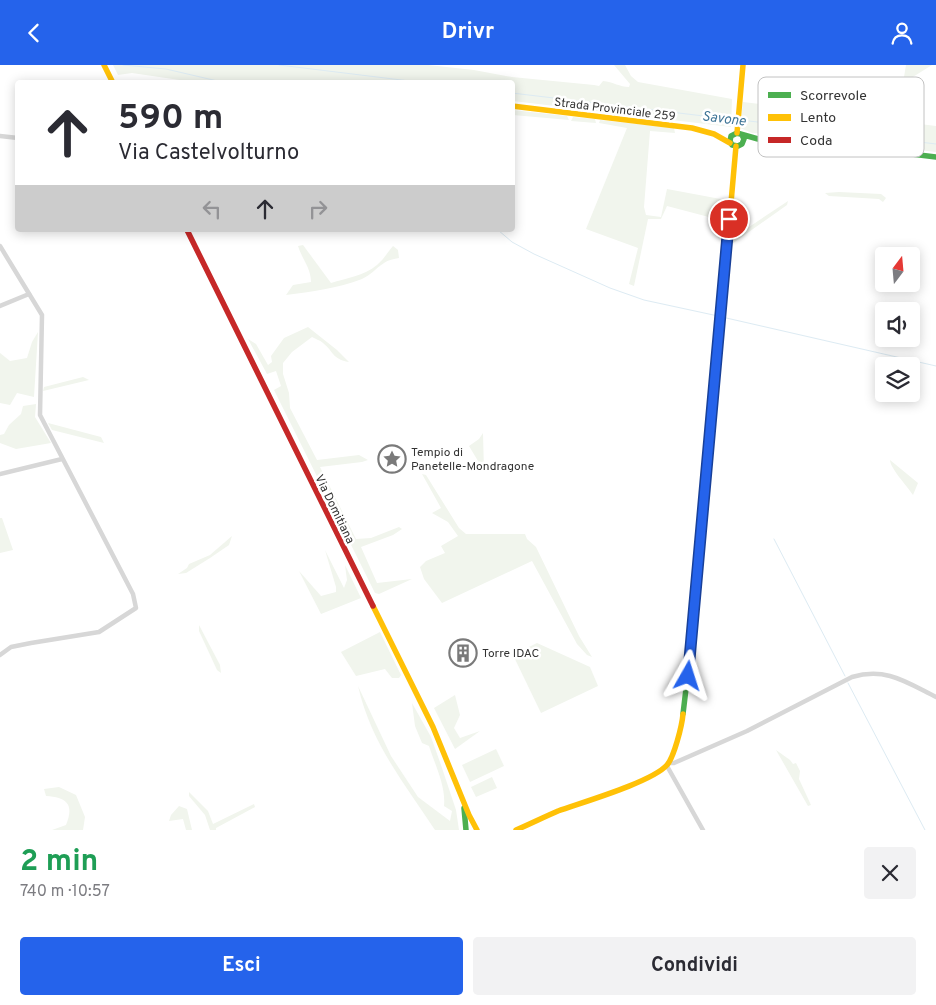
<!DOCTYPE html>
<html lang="it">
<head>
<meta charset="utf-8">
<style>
	:root { --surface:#fff; --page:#f2f2f3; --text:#2b2b33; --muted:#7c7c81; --accent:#2563eb }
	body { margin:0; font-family:Overpass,sans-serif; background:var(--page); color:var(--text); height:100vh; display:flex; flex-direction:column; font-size:19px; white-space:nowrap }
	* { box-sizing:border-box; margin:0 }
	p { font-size:16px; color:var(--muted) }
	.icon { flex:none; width:28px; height:28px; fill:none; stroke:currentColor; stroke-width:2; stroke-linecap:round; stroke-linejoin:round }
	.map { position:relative; height:765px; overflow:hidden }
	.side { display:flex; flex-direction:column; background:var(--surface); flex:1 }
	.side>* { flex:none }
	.guide { position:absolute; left:15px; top:15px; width:500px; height:152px; border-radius:5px; box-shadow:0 2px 12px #0003; background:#fff; color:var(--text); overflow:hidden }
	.needle { width:32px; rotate:16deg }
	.fabs { position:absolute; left:875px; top:182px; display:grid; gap:10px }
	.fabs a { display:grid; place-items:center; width:45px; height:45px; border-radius:5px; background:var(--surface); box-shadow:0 2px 12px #0003; font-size:25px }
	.pin { position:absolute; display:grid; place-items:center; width:42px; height:42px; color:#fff; margin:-21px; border:2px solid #fff; border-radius:50%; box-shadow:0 1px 5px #0007 }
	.me { position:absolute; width:55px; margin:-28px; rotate:6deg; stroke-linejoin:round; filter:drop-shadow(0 0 4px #0008) }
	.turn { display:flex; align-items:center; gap:18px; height:105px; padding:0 20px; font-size:22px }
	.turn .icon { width:65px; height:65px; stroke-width:2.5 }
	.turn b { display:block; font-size:35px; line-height:42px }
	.lanes { display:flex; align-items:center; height:48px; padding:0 20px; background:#0003; justify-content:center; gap:25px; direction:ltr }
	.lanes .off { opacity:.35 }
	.round { display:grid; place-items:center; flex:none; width:52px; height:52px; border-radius:5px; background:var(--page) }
	.summary { display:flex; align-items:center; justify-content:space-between; height:85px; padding:0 20px }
	h1 { font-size:30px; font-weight:700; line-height:38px; color:#1e9e55 }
	.action { display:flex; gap:10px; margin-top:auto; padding:10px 20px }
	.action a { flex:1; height:58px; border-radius:5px; background:var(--accent); color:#fff; font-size:20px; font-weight:700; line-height:58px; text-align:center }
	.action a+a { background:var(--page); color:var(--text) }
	header { display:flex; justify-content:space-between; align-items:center; height:65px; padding:0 20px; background:var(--accent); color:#fff; font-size:22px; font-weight:700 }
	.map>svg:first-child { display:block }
</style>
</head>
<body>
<header><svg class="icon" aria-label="back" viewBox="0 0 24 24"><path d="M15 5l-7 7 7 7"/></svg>Drivr<svg class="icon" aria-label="person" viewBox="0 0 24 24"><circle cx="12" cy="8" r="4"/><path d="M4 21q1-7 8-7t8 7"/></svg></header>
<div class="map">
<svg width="936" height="765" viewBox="0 0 936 765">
	<rect width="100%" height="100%" fill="#fff"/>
	<!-- grass -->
	<g fill="#f1f5ed">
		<path d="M113,0H428L474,5L512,12L594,20L599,21L603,16C613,17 620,22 629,22L630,19L614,0H625L631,11L638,17L732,34L731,62L513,36L512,18H200L132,8L118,10Z"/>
		<polygon points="906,0 932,0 908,15 904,12"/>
		<polygon points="743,37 936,61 936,87 806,72 752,68 740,63"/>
		<polygon points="513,45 567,51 569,55 513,50"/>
		<polygon points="573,52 595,54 596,58 571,56"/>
		<polygon points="600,55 674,63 675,68 650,66 644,142 646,150 661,152 667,124 726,135 724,156 667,141 661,154 648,154 634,221 629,219 638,183 586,164 627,63 599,58"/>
		<polygon points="839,127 881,129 886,133 883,137 879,134 829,131 825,128"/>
		<polygon points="788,136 787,140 729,181 731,174"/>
		<path d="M303,180L331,218C346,213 364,211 377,200C383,195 388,187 393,181L398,185L399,193C394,194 388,195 384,198C376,203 371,210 362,214C338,223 311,227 286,230L293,220L311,217C311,203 302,194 298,181Z"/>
		<path d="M308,262L337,285L349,297C332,294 334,287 323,278C320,275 315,274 312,272L292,287L283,298V309L289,328L290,343L317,395L359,390L368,395L362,397L320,402L356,474L371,473L399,462L402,464L393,470L361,482L377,518L412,514L379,529L375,528L274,325L281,321L276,306L267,309L248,274L256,279L268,300L272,297L271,291L284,273Z"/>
		<polygon points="38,267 34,332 17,328 10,340 0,338 0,288 10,296 27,293 32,277"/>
		<polygon points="83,312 89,315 43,326 44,322"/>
		<polygon points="36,339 35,352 51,378 16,384 0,378 0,370 4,369 9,360 21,349 23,341"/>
		<polygon points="48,358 101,372 104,378 52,365"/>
		<polygon points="483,368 484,406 469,381 479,374"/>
		<path d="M890,395L918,418L913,430C907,421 890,403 890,395Z"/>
		<polygon points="422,409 426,410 459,463 466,469 525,469 527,474 536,482 579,571 592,592 587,590 577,579 532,496 442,538 424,514 420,502 426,496 445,488 441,481 458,471 448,457 432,448 441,443"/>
		<polygon points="0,453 2,453 13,485 0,488"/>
		<polygon points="232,471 229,480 210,493 186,508 178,509 187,503 189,499 210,490"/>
		<polygon points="325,485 344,523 347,515 345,500 361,533 321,549 299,506 321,531 336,527 336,522"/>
		<polygon points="199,560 220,600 221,608 217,605 199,566"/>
		<polygon points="380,567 401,610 399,613 392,613 385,604 356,611 341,587"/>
		<polygon points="537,578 590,602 598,621 541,648 513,590"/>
		<path d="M358,621L391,691L418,732L450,756L452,746L444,741C446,721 435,700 429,681L422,678L415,661L412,638L431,672L441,700L456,745L459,765H435C404,718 371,678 358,621Z"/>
		<polygon points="455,630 460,650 454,663 460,673 480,666 455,684 434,643"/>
		<polygon points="496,684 504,701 470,717 462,700"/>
		<polygon points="776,685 790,695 793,699 796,698 800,706 799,714 811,740 808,741"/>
		<polygon points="492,712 497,723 476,732 471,722"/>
		<path d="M59,722L76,730L85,752L83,765H52L66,760C75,739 66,732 46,731L44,724Z"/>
		<polygon points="189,727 208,746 213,759 254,739 255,742 216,763 216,765 210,765 205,750 189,731"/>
		<polygon points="179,741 187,744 192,765 186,765 183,754 169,756 171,750"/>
	</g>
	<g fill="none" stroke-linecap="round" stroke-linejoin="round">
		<!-- stream -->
		<g stroke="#ddebf3" stroke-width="1">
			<polyline points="123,0 166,4 226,18"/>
			<polyline points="279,0 426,18"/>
			<polyline points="512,28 737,55"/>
			<polyline points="741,55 936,79"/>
			<polyline points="498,165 512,177 534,189 610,223 644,235 718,251"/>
			<polyline points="722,252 936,301"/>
			<polyline points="774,474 845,611"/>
			<polyline points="848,618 925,765"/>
		</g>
		<!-- street -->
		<g stroke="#d7d7d7" stroke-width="4.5">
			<polyline points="0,71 18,73"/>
			<polyline points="0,181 42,250 40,350 133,529 136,543 99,567 31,578 11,582 0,590"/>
			<polyline points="0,241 29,229"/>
			<polyline points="0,409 62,394"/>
			<path d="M669,698H674L747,666L852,612C886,602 906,617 936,632"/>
			<polyline points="667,701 703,765"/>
		</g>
		<!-- fast -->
		<g stroke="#4caf50" stroke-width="5.5">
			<polyline points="742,70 744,74 742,79 738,81 732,80 730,76 731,71 737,68 758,74 788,74 936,92"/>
			<polyline points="683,649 692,573 720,263"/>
			<polyline points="464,743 466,765"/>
		</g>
		<!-- slow -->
		<g stroke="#ffc107" stroke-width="5.5">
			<polyline points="104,0 113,18"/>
			<polyline points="512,41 692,63 714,69 730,78"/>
			<polyline points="737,68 743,0"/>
			<polyline points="720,263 736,81"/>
			<polyline points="373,541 433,662 469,750 477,765"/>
			<path d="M516,765C530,759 544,752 558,746C583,737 652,717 667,700C674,692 682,661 683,649"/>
		</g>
		<!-- jam -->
		<polyline stroke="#c62828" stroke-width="5.5" points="187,165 373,541"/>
	</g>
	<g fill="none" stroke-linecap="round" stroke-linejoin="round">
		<!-- route casing -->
		<g stroke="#184099" stroke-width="12">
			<polyline id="route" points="688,611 729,154"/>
		</g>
		<!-- route -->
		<use href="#route" stroke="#2563eb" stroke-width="9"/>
	</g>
	<!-- icons -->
	<defs>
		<g id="sight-ring" transform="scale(1.4375)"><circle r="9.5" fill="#fff" stroke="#7a7a7a" stroke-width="1.5"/><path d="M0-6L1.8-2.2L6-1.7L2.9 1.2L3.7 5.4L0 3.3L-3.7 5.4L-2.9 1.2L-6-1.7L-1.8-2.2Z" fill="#7a7a7a"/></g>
		<g id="building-ring" transform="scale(1.4375)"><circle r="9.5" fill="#fff" stroke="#7a7a7a" stroke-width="1.5"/><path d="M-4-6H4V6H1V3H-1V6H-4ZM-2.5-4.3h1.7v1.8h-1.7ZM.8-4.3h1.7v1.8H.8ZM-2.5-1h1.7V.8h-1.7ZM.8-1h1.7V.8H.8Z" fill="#7a7a7a"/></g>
	</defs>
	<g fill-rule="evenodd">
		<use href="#sight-ring" x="392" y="394"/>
		<use href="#building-ring" x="463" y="588"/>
	</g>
	<g text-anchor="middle" stroke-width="5" stroke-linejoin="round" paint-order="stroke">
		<!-- street labels -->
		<g font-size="12" fill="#333" stroke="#fff">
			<text transform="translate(615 44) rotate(7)" y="4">Strada Provinciale 259</text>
			<text transform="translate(335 444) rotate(64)" y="4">Via Domitiana</text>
		</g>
		<!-- poi labels -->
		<g font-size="12" fill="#333" stroke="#fff" text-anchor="start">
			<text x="411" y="391">Tempio di<tspan x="411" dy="14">Panetelle-Mondragone</tspan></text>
			<text x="482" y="592">Torre IDAC</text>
		</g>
		<!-- water labels -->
		<g font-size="14" font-style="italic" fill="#3f7597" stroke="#fff">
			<text transform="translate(724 53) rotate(7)" y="5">Savone</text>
		</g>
	</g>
	<!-- legend -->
	<rect x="758" y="12" width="166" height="80" rx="8" fill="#fff" stroke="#c2c2c2" stroke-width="1"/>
	<rect x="768" y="27" width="23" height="6" fill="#4caf50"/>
	<rect x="768" y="49" width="23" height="7" fill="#ffc107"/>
	<rect x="768" y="72" width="23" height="6" fill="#c62828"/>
	<g font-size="14" fill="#333">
		<text x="800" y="35">Scorrevole</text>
		<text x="800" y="57">Lento</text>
		<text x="800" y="80">Coda</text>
	</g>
</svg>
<div class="fabs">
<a><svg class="needle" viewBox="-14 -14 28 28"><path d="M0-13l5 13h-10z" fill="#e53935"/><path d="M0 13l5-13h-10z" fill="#7c7c81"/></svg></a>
<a><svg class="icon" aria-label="sound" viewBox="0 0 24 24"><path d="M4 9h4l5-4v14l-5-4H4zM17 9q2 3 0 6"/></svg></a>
<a><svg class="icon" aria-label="layers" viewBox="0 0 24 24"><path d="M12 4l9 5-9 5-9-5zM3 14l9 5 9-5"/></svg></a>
</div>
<div class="pin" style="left:729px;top:154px;background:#d93025"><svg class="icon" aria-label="arrive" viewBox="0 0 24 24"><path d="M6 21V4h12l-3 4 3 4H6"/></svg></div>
<svg class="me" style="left:688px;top:611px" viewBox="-20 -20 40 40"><path d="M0-17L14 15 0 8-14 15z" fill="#2563eb" stroke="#fff" stroke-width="4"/></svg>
<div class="guide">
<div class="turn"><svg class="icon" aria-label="ahead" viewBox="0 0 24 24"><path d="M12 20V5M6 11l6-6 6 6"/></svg><div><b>590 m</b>Via Castelvolturno</div></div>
<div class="lanes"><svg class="icon off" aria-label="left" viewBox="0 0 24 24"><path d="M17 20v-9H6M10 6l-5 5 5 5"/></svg><svg class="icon" aria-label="ahead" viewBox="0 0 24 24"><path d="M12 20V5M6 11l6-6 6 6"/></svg><svg class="icon off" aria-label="right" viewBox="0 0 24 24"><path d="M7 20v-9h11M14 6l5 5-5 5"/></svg></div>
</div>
</div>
<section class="side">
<div class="summary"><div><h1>2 min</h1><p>740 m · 10:57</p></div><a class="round"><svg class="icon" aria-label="close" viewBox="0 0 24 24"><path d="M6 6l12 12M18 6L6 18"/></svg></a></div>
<div class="action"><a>Esci</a><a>Condividi</a></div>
</section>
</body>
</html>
